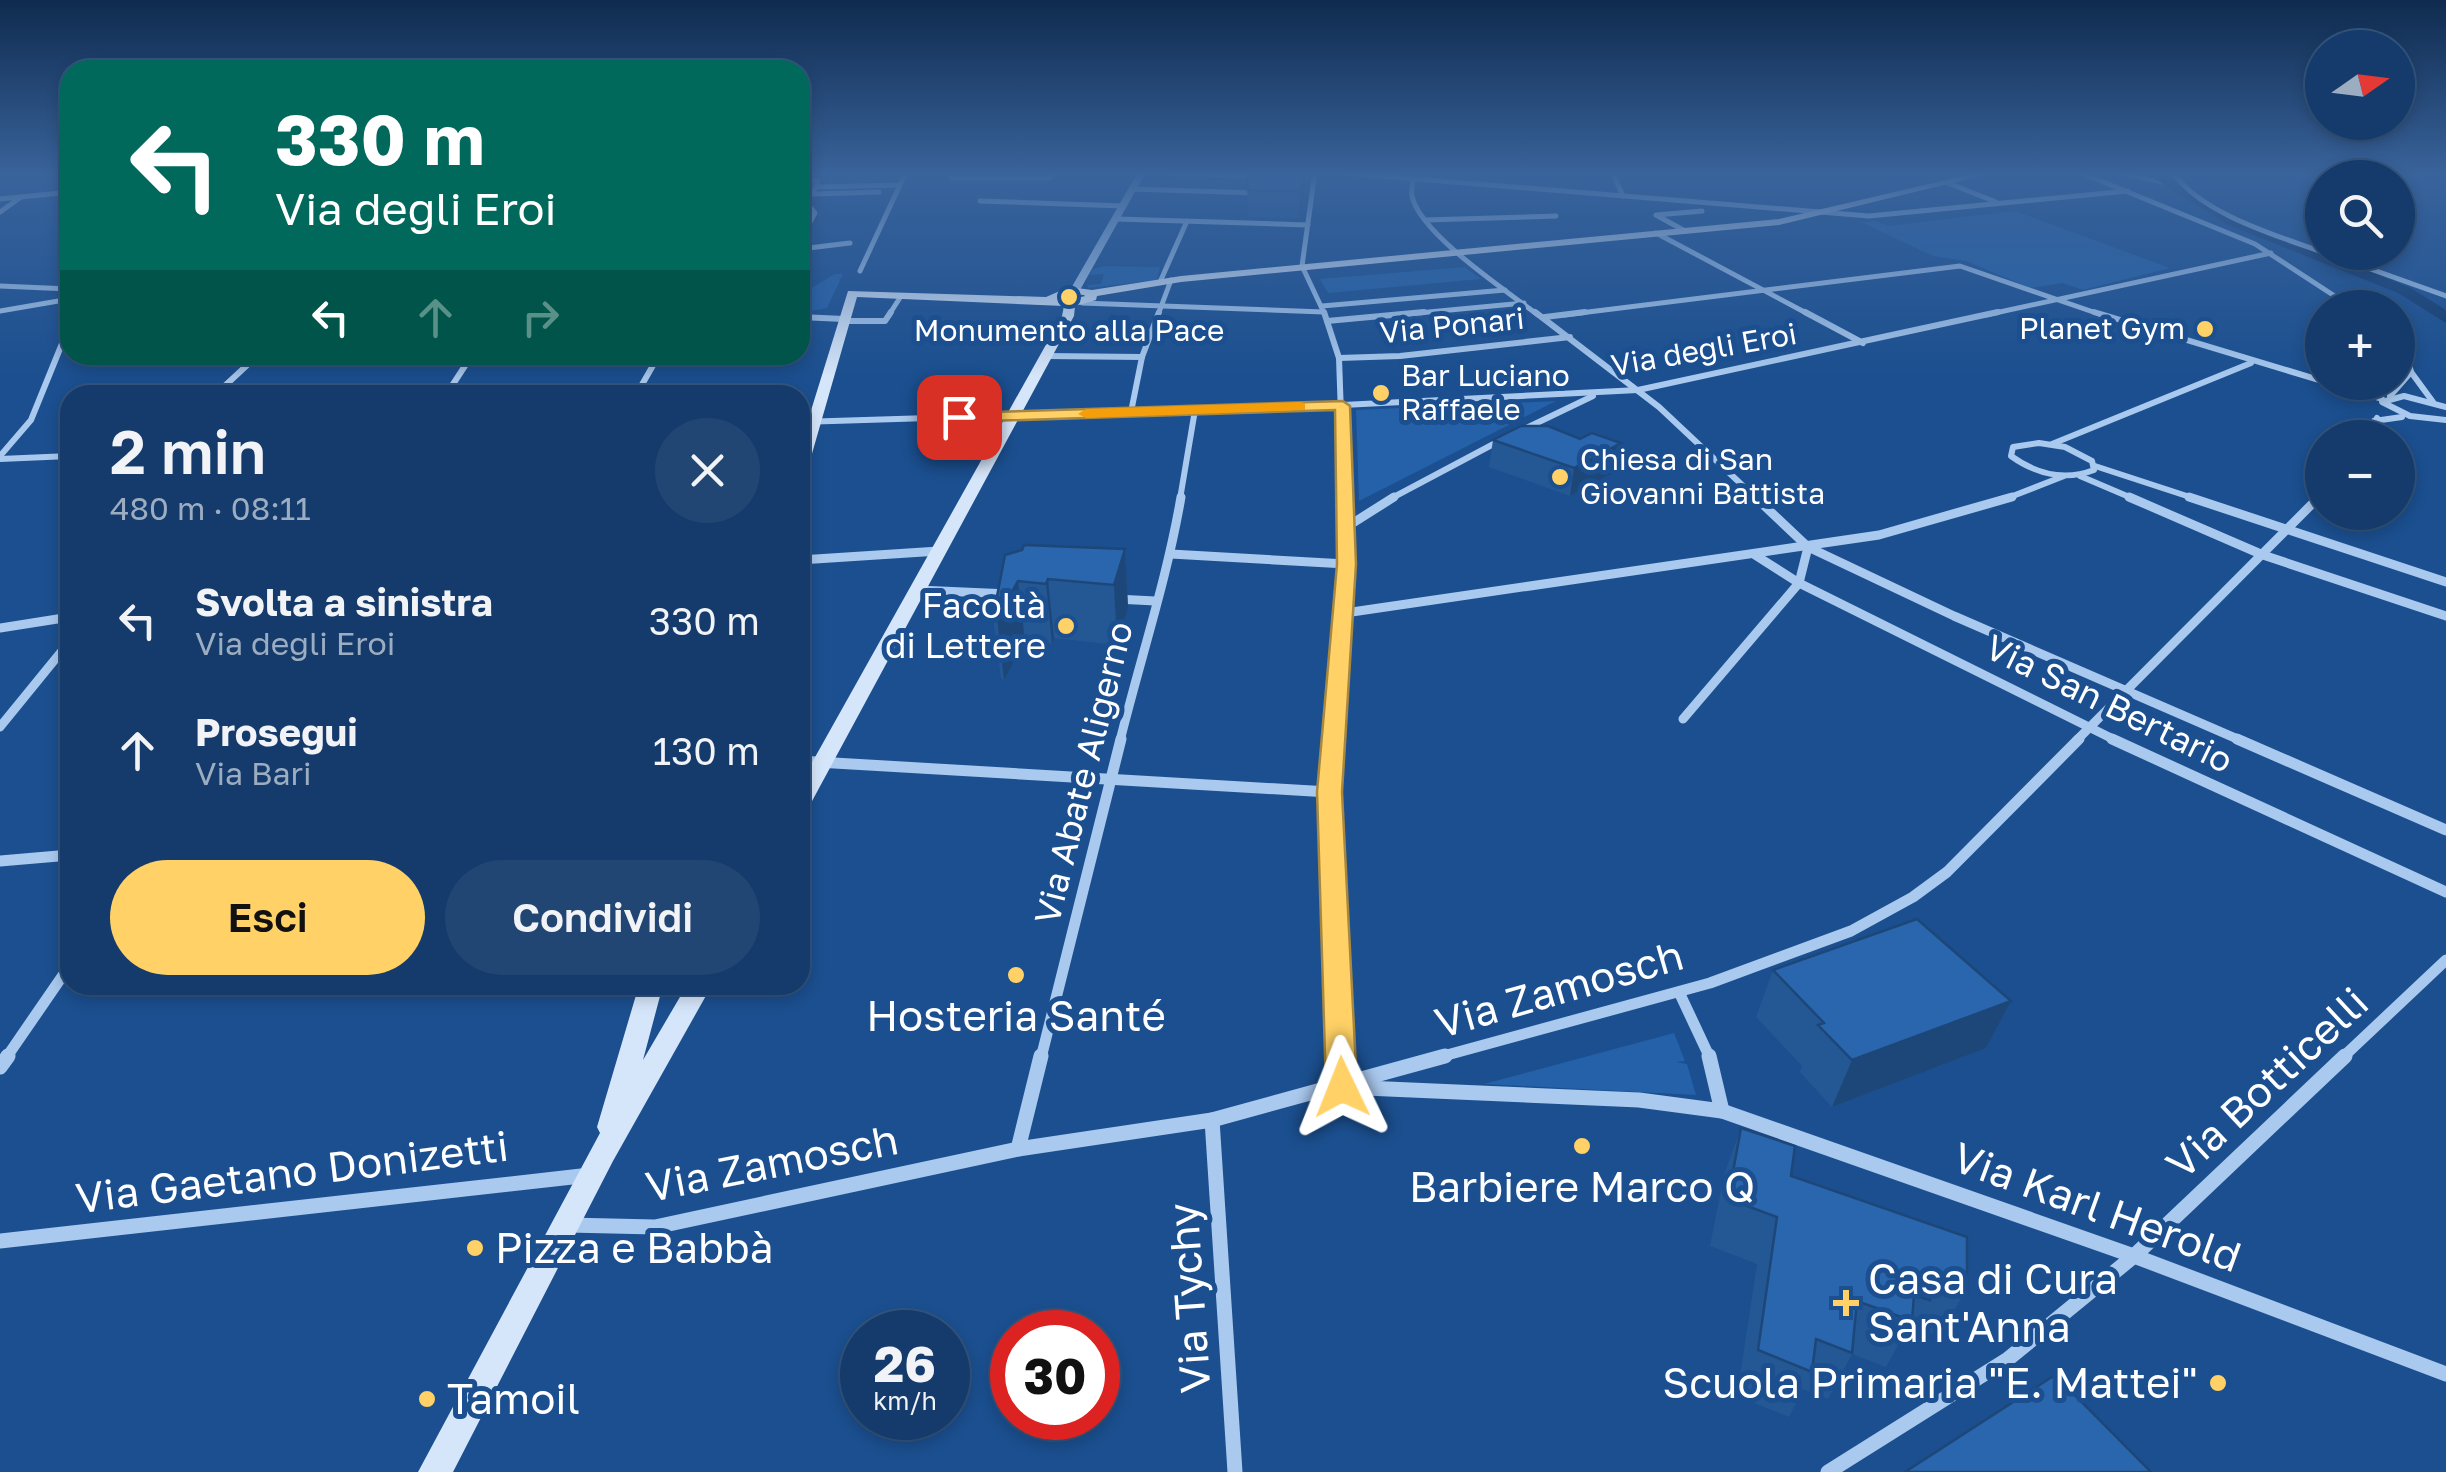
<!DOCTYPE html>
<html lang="it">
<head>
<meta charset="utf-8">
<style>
	:root { --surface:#143b6b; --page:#214673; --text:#f1f3f6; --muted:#9dadc1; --line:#33557e; --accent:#ffd166 }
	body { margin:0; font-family:"Golos Text",sans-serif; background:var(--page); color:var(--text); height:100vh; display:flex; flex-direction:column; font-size:38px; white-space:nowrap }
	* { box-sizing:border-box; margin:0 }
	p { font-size:32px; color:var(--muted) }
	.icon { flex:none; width:55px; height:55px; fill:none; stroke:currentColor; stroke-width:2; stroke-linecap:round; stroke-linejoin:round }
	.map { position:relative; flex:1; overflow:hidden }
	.sheet { position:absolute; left:60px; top:385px; width:750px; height:610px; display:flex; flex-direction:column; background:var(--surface); border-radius:30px; box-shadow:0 5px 15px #0003,0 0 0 2px var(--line) }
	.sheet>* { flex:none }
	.top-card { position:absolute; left:60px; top:60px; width:750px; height:305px; border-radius:30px; box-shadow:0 5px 15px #0003,0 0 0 2px var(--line); background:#00695c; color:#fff; overflow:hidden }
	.needle { width:65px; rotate:76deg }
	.tools { position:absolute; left:2305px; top:30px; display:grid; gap:20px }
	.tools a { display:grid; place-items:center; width:110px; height:110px; border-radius:50%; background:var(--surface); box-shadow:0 5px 15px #0003,0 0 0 2px var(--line); font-size:50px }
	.speed { position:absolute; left:840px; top:1310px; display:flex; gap:20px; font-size:50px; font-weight:700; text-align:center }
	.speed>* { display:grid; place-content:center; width:130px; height:130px; border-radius:50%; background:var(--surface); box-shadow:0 5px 15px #0003,0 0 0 2px var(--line); line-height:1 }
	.speed small { font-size:25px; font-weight:400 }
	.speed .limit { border:15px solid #d22; background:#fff; color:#111 }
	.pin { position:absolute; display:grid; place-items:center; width:85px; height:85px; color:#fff; margin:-42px; border-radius:20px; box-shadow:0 5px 15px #0006 }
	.me { position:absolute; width:110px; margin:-55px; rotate:358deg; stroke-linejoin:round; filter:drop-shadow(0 0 8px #0008) }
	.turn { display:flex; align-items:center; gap:35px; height:210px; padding:0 50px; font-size:45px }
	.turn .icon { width:130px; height:130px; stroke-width:2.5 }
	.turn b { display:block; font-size:70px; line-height:85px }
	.lanes { display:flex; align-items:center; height:95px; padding:0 50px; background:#0003; justify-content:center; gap:50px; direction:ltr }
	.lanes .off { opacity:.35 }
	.round { display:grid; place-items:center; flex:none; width:105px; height:105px; border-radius:52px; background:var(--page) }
	.overview { display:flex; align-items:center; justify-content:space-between; height:170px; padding:0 50px }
	h1 { font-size:60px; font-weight:600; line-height:75px }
	.button { display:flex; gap:20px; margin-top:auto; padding:20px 50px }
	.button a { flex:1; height:115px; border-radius:60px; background:var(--accent); color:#111; font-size:40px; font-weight:600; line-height:115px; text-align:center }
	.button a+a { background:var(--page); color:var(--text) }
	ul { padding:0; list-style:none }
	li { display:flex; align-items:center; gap:30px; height:130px; padding:0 50px }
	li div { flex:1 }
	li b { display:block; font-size:38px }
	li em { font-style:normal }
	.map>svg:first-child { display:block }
</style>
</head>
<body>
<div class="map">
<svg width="2446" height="1472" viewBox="0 0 2446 1472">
	<rect width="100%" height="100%" fill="#1b4f8f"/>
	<!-- green -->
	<g fill="#2461a8">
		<polygon points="2015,211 2170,268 2083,290 2063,283 2030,288 1966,261 1933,256 1861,222 1875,221 1888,226"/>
		<polygon points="1105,266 1160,267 1157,280 1089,288 1087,285 1101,284 1104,274 1090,275 1093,269"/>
		<polygon points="1465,267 1481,279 1328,293 1320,279"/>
		<polygon points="835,274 843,274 827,308 800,313 800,295"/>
		<polygon points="1556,401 1359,501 1356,410"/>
		<polygon points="1674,1033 1685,1061 1676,1062 1687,1064 1696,1095 1484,1084"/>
	</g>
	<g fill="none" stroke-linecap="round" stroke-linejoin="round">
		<!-- stream -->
		<polyline stroke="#9cc4f0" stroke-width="4" points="2115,172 2165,183"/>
		<!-- canal -->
		<polygon fill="#123a6d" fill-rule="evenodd" points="2144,172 2158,172 2237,219 2409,287 2446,310 2446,323 2398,293 2228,225"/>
		<!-- pedestrian -->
		<g stroke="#a9c9ee" stroke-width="5">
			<polyline points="812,194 816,187 899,185"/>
			<polyline points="812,194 879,192"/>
			<polyline points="860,271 906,172"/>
		</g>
		<!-- minor-far4 -->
		<g stroke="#a9c9ee" stroke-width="5">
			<polyline points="953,172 951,178 1050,178 1053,172"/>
			<polyline points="1127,172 1257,176"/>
			<polyline points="1315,172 1302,266 1325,315"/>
			<polyline points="1331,172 1869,216 2128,191"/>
			<path d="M1414,172C1413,179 1411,189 1412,196C1420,234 1507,291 1538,315"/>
			<polyline points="1612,172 1623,196"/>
			<polyline points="2079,172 2255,244 2353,308"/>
			<path d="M2173,172C2199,213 2278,236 2322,252"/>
			<polyline points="800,181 818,180 816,187"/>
			<polyline points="1948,183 1996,202"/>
			<polyline points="1133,189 1257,193"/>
			<polyline points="800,196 815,213 800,240"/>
			<polyline points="0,199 70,192"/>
			<polyline points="980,201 1124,206"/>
			<polyline points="0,212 21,197"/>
			<polyline points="1117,219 1308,225"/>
			<polyline points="1425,220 1556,216"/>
			<polyline points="1685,231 1656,215 1702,211"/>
			<polyline points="1656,233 1810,315"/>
			<polyline points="800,249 850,243"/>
			<polyline points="2323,252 2446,296"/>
			<polyline points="1160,282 1187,221"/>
			<polyline points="0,286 70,289"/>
			<polyline points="1082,303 1324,312"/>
			<polyline points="1322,306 1505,290"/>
			<polyline points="0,311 70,299"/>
			<polyline points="889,315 901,296"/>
			<polyline points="1158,315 1171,280"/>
			<polyline points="1397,315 1524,303"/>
			<polyline points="1564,315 1960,266 2102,315"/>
			<polyline points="1986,315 2271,253"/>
		</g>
		<!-- minor-far3 -->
		<g stroke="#a9c9ee" stroke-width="6">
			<polyline points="1324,312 1339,358 1344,499"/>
			<polyline points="1535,312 1659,407 1757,499"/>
			<polyline points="1805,312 1863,343"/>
			<polyline points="2094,312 2382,399"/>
			<polyline points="800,317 844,319"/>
			<polyline points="1545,317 1585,312"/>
			<polyline points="843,321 885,321 891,312"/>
			<polyline points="1327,321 1424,312"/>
			<polyline points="2398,335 2402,337 2411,372 2433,402"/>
			<polyline points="1047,356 1142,357"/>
			<polyline points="1339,358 1400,356 1570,337"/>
			<polyline points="215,395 258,355"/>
			<polyline points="446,395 472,355"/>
			<polyline points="636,395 659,355"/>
			<polyline points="2390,396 2411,372"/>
			<polyline points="2446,407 2404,396 2382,402 2410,416 2446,420"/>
			<polyline points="1131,412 1142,357 1159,312"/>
			<polyline points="2374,421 2402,417"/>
			<polyline points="800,422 1343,405 1638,390 1998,312"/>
			<polyline points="1518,432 1593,396"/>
			<polyline points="2363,438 2377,418"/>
			<path d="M2039,443L2065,447L2092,461L2094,470C2065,481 2036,474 2011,456L2013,447Z"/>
			<polyline points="2052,444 2251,363"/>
			<polyline points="0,456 31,420 70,324"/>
			<polyline points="0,459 70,456"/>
			<polyline points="2095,466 2196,499"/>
			<polyline points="2080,476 2134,499"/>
			<polyline points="1180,499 1195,410"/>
			<polyline points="1390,499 1503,439"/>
			<polyline points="2005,499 2064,476"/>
			<polyline points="2317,499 2322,494"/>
		</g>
		<!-- minor-far2 -->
		<g stroke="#a9c9ee" stroke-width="9">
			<polyline points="1755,497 1808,547 1954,616 2242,741"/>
			<polyline points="2129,497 2263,555 2446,616"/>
			<polyline points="2189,497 2446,582"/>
			<polyline points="1345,528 1394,497"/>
			<polyline points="1171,554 1346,564"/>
			<polyline points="1755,555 1799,583 2117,741"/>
			<polyline points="800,560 939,551"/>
			<polyline points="918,590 1009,594"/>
			<polyline points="1116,599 1155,601"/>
			<polyline points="1345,613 1879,535 2012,497"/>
			<polyline points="0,628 70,617"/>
			<polyline points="1683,719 1799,583 1808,547"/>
			<polyline points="0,727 70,641"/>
			<path d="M1120,741C1140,660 1167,579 1181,497"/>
			<polyline points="1334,741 1345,613 1344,497"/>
			<polyline points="2076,741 2319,497"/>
		</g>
		<!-- minor-far1 -->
		<g stroke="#a9c9ee" stroke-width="11">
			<polyline points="1334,739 1329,792 1341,1058"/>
			<polyline points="2112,739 2446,892"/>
			<polyline points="2237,739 2446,830"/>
			<polyline points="800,761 1329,792"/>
			<polyline points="0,861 70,855"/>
			<polyline points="1679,992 1710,1058"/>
			<polyline points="6,1058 70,965"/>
			<polyline points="1041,1058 1121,739"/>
			<polyline points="1436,1058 1710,983 1851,931 1913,897 1947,872 2079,739"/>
			<polyline points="2342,1058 2446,960"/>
		</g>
		<!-- minor -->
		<g stroke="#a9c9ee" stroke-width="15">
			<polyline points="1341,1056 1342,1087 1639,1100 1722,1111 2134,1256 2446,1374"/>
			<polyline points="1709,1056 1722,1111"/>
			<polyline points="0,1067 8,1056"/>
			<polyline points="1212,1120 1235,1472"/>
			<polyline points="1018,1149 1041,1056"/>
			<polyline points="568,1225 655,1227 1018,1149 1212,1120 1445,1056"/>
			<polyline points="0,1241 590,1175"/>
			<polyline points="1828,1472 2008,1359 2134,1256 2345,1056"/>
		</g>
		<!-- tertiary -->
		<polygon fill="#a9c9ee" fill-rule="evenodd" points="1138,172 1146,172 1080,290 1072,292 1070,290"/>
		<!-- secondary -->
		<g fill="#d6e6fa" fill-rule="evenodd">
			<path d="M1980,172H1997L1779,225L1181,282L1097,296L1096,300L1075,306L1074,316L811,803L800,810V784L1062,316L1064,306L857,297L807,471L800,475V446L848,291L1046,297L1069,287L1092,290L1181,276L1779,219ZM1070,294L1084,295L1085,296L1070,300L1061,298Z"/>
			<polygon points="639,985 663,985 643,1060 687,985 712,985 613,1161 453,1472 418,1472 600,1133 597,1127"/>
		</g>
	</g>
	<!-- wall -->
	<g fill="#245895">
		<polygon points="845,172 884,172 881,179 846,179"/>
		<polygon points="1247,172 1305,174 1304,200 1299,218 1248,217"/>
		<polygon points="1580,439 1621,443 1616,471 1570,496 1489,467 1493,440"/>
		<polygon points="1125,549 1128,608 1117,645 1054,638 1052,644 1025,641 1004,680 1001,678 993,617 1005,555"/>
		<polygon points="1773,970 2011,1001 1986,1048 1832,1107 1800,1072 1802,1066 1756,1017"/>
		<polygon points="1741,1128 1791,1176 1967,1289 1939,1336 1915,1327 1903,1347 1898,1345 1886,1367 1852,1354 1828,1399 1803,1389 1789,1417 1737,1396 1757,1264 1710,1246 1724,1175"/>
	</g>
	<!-- shaded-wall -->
	<g fill="#1d4779">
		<polygon points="1305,174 1304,200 1299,218 1300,191"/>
		<polygon points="1621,443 1616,471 1570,496 1574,468"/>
		<polygon points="1125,549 1128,608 1117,645 1114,585"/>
		<polygon points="1048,579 1054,638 1052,644 1046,584"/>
		<polygon points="1018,581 1025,641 1004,680 997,618"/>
		<polygon points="2011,1001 1986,1048 1832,1107 1852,1060"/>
	</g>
	<!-- building -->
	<g fill="#2a66ad" stroke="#1d4779" stroke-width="2.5">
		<polygon points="1247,172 1250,172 1305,174 1300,191 1248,190"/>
		<polygon points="1521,426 1548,426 1580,439 1592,433 1621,443 1574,468 1493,440"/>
		<polygon points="1024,545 1125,549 1114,585 1048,579 1046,584 1018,581 997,618 993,617 1005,555 1022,550"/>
		<polygon points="1917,919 2011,1001 1852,1060 1818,1025 1824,1023 1773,970"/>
		<polygon points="1741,1128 1795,1146 1791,1176 1967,1237 1967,1289 1931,1276 1930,1300 1914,1295 1912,1321 1857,1301 1852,1353 1816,1339 1812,1372 1758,1350 1777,1217 1728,1199"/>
		<polygon points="2055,1375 2151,1472 1905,1472"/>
	</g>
	<!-- sky -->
	<linearGradient id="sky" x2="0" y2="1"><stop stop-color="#0f2b4f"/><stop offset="0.46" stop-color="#39639b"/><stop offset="1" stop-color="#39639b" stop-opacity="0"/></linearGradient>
	<rect width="2446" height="378" fill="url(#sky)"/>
	<!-- route -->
	<polygon fill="#ffd166" stroke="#a68842" stroke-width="2.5" points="1343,401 1350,406 1356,564 1342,792 1357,1087 1353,1095 1342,1099 1331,1095 1326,1087 1317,792 1337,564 1335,410 959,422 951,417 959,413"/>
	<!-- slow -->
	<polygon fill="#f59e0b" points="1299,402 1305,403 1305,410 1086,418 1078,414 1086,409"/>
	<!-- markers -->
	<g fill="#ffd166" stroke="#1b4f8f" stroke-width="4">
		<circle cx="1069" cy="297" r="10"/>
		<circle cx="2205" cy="329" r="10"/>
		<circle cx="1381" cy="393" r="10"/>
		<circle cx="1560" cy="477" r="10"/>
		<circle cx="1066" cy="626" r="10"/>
		<circle cx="1016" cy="975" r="10"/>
		<circle cx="1582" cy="1146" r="10"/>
		<circle cx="475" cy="1248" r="10"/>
		<path d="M1841 1288h10v10h10v10h-10v10h-10v-10h-10v-10h10z"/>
		<circle cx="2218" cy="1383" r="10"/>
		<circle cx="427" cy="1399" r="10"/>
	</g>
	<g text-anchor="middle" stroke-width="10" stroke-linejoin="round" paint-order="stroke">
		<!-- far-street labels -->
		<g font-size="30" fill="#fff" stroke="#1b4f8f">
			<text transform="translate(1452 326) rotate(-6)" y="10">Via Ponari</text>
			<text transform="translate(1704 350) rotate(-10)" y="10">Via degli Eroi</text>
		</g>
		<!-- far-poi labels -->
		<g font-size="30" fill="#fff" stroke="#1b4f8f" text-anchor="start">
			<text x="2185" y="339" text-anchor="end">Planet Gym</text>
			<text x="1069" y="341" text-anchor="middle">Monumento alla Pace</text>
			<text x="1401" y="386">Bar Luciano<tspan x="1401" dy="34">Raffaele</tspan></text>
			<text x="1580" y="470">Chiesa di San<tspan x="1580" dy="34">Giovanni Battista</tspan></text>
		</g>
		<!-- poi labels -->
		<g font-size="35" fill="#fff" stroke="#1b4f8f" text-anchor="end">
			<text x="1046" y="618">Facoltà<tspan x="1046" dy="40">di Lettere</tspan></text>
		</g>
		<!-- street labels -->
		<g font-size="35" fill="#fff" stroke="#1b4f8f">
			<text transform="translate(2109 704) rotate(26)" y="12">Via San Bertario</text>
			<text transform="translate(1084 773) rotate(-76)" y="12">Via Abate Aligerno</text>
		</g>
		<!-- near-street labels -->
		<g font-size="42" fill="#fff" stroke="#1b4f8f">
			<text transform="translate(1559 989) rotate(-16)" y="15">Via Zamosch</text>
			<text transform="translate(2267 1083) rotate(-43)" y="15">Via Botticelli</text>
			<text transform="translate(772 1163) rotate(-11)" y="15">Via Zamosch</text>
			<text transform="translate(292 1172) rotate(-7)" y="15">Via Gaetano Donizetti</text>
			<text transform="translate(2097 1207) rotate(20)" y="15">Via Karl Herold</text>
			<text transform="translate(1189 1298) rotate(-94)" y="15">Via Tychy</text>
		</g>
		<!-- near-poi labels -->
		<g font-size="42" fill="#fff" stroke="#1b4f8f" text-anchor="start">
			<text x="1016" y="1031" text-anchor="middle">Hosteria Santé</text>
			<text x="1582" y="1202" text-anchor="middle">Barbiere Marco Q</text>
			<text x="495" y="1263">Pizza e Babbà</text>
			<text x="1868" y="1294">Casa di Cura<tspan x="1868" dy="48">Sant'Anna</tspan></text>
			<text x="2198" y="1398" text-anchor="end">Scuola Primaria "E. Mattei"</text>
			<text x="447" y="1414">Tamoil</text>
		</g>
	</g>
</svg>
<div class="tools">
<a><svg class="needle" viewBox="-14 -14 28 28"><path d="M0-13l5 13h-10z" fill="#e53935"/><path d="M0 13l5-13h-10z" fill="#9dadc1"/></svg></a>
<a><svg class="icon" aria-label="search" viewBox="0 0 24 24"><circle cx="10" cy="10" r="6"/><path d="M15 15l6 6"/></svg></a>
<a>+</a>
<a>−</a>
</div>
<div class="speed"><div>26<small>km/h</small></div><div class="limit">30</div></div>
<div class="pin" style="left:959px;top:417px;background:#d93025"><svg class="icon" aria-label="arrive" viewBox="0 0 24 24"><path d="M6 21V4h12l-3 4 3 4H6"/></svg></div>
<svg class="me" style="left:1342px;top:1087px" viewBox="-20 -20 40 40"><path d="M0-17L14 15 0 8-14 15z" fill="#ffd166" stroke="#fff" stroke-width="4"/></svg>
<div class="top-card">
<div class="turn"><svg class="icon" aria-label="left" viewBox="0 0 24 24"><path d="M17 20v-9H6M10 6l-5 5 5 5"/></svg><div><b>330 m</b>Via degli Eroi</div></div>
<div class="lanes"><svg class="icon" aria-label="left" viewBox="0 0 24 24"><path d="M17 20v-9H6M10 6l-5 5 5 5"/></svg><svg class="icon off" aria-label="ahead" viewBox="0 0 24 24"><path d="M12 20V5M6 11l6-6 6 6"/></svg><svg class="icon off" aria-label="right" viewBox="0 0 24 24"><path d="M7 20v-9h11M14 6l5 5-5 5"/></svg></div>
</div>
<section class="sheet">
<div class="overview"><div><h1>2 min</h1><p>480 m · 08:11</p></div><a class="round"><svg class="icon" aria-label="close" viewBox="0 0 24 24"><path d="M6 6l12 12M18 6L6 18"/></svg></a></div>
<ul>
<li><svg class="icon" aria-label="left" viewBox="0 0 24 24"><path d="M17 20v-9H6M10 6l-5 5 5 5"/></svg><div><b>Svolta a sinistra</b><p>Via degli Eroi</p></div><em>330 m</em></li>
<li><svg class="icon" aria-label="ahead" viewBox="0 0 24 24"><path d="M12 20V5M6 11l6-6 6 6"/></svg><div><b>Prosegui</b><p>Via Bari</p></div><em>130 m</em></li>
</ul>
<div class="button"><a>Esci</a><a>Condividi</a></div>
</section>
</div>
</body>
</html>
